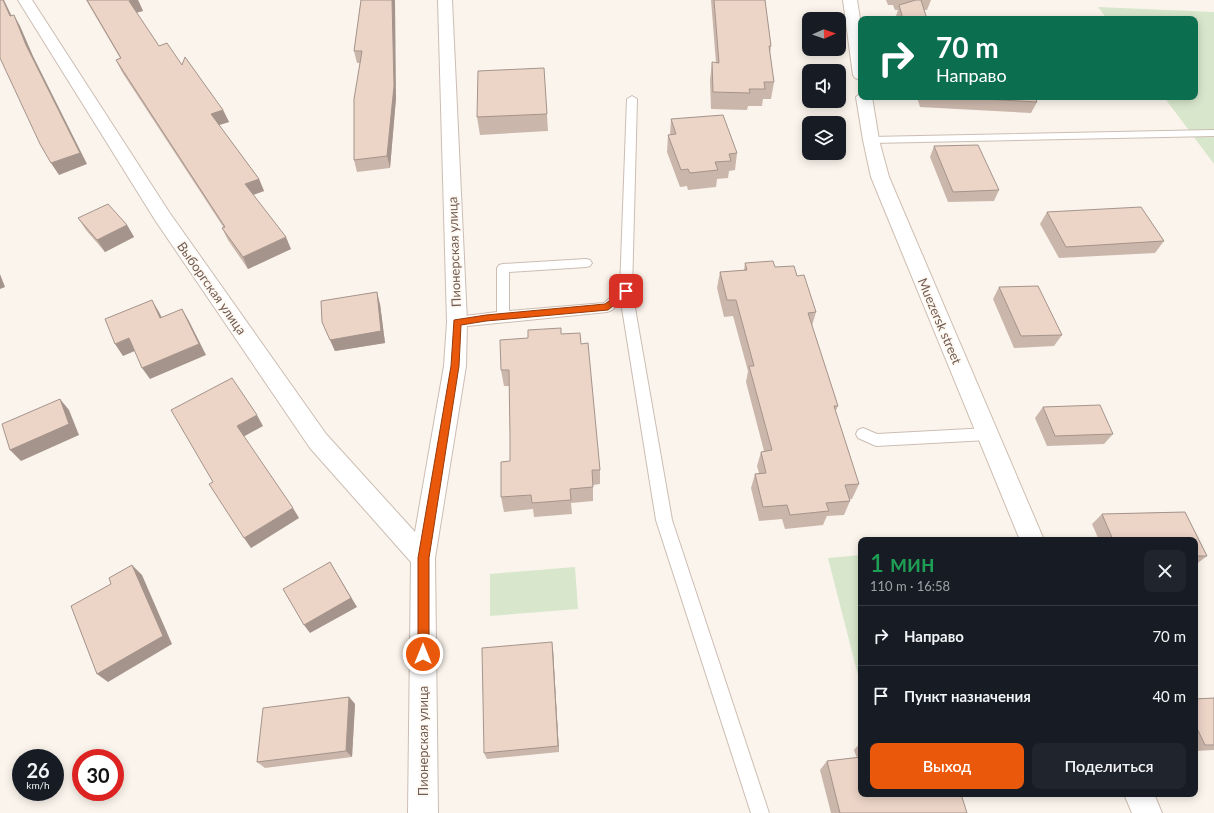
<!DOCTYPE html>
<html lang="ru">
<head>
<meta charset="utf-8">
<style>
	:root { --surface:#171b24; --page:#20242c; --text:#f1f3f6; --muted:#9ea1a6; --line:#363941; --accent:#ea580c }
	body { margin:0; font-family:Lato,sans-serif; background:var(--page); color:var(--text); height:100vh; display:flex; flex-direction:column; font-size:15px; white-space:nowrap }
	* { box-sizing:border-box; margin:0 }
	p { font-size:13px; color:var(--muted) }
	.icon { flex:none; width:22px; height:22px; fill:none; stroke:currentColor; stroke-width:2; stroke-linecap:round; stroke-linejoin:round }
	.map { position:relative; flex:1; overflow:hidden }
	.panel { position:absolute; left:858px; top:537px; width:340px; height:260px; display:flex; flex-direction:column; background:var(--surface); border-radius:8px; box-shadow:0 2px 10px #0003 }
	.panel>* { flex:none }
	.guide { position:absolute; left:858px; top:16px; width:340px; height:84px; border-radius:8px; box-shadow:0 2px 10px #0003; background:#0b6e4f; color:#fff; overflow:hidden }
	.needle { width:26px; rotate:88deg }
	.tools { position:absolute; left:802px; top:12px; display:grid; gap:8px }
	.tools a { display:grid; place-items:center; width:44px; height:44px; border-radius:8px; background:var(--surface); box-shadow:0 2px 10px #0003; font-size:20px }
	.speed { position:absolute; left:12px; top:749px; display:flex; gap:8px; font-size:20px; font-weight:700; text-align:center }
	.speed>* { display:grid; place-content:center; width:52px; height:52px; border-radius:50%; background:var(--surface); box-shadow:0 2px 10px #0003; line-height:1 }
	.speed small { font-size:10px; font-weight:400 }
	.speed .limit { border:6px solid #d22; background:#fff; color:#111 }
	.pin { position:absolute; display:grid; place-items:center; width:34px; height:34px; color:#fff; margin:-17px; border-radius:8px; box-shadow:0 2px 6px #0006 }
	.me { position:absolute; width:44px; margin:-22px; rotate:0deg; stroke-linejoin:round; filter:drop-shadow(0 0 3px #0008) }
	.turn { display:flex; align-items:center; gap:14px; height:84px; padding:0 12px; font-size:18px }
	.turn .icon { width:52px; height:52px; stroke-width:2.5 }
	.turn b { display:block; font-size:28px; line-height:34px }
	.round { display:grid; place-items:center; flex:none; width:42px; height:42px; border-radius:8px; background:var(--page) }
	.headline { display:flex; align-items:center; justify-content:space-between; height:68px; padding:0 12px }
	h1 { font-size:24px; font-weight:600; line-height:30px; color:#1e9e55 }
	.cta { display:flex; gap:8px; margin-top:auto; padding:8px 12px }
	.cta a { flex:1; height:46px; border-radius:8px; background:var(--accent); color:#fff; font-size:16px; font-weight:600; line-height:46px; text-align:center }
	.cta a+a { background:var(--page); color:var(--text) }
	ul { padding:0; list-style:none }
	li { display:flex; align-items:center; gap:12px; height:60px; padding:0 12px; border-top:1px solid var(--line) }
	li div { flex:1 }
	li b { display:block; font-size:15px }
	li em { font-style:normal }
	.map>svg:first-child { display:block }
</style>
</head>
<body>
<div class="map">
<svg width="1214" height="813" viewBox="0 0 1214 813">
	<rect width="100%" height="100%" fill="#faf4ec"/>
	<!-- green -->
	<g fill="#d8e7cc">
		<polygon points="1098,7 1214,12 1214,164 1164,97 1195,97 1195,19 1107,19"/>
		<polygon points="861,555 861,687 828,558"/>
		<polygon points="575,567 578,609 490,616 490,574"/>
	</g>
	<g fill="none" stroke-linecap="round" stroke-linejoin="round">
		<!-- service casing -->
		<g stroke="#ccbdb3" stroke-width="2">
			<g id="service">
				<polygon points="632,96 637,99 632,291 672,520 769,813 751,813 656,520 621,302 612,310 607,312 457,327 452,325 451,322 452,319 457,317 497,312 497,268 499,265 503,264 586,259 590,260 592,263 590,266 586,267 509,272 509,311 604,303 620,289 627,99"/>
				<polygon points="1214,130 1214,136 871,143 866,140 871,137"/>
				<polygon points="863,428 877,434 988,428 993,430 995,434 993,438 988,440 876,446 858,438 856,434 858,430"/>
			</g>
		</g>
		<!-- minor casing -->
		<g stroke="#ccbdb3" stroke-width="2">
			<polygon id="minor" points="18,0 32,0 169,212 326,434 415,532 444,366 447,322 438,0 452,0 467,322 466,366 435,558 438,813 408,813 411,562 310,448 155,220"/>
		</g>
		<!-- secondary casing -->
		<g stroke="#cebdb1" stroke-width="2">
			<g id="secondary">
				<polygon points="843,0 857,0 861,25 861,80 855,78 853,75"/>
				<polygon points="861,93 861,97 872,97 879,140 889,177 1044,540 1020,540 871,177 863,140 856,97"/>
				<polygon points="1124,794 1154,794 1162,813 1132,813"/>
			</g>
		</g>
		<!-- service -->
		<use href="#service" fill="#fff" fill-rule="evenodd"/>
		<!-- minor -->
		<use href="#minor" fill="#fff" fill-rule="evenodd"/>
		<!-- secondary -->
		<use href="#secondary" fill="#fff" fill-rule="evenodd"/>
	</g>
	<!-- wall -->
	<g fill="#cbb6ab">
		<polygon points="86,0 138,0 143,11 136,13 159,46 182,65 223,110 229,122 219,125 259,179 264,191 253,195 291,249 248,269 228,240 222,228 224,228 122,72 116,60 120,58"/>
		<polygon points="361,0 396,98 390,168 357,172 354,160 360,63 357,63 354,51"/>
		<polygon points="711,0 765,0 771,46 770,54 774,82 771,99 763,99 762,106 748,106 747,110 711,109 710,80 712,62 716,63"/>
		<polygon points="886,0 931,0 927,10 924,10 927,19 897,19 896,16 898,10 895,10 893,5 888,5"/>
		<polygon points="544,68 548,131 480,135 477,117"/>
		<polygon points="917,97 1035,97 1037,102 1031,113 920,107"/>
		<polygon points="671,119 737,153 735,170 729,171 728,178 717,179 716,187 688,190 687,186 680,187 667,152 668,135 670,135"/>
		<polygon points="934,146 999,190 994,201 948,202 930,157"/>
		<polygon points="1047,212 1164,241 1155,253 1059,258 1040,224"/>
		<polygon points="78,218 127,225 134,237 105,252 86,230"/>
		<polygon points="745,263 775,267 797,276 816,312 812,326 838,406 835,412 859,484 852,499 850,499 850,501 844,515 827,516 823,525 785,529 782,519 759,521 751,488 755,474 759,473 757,466 761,452 764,451 746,382 748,371 733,316 724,317 717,288 720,272 744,270"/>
		<polygon points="999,287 1062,335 1054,346 1014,348 993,299"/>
		<polygon points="380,304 385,343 335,351 322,322"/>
		<polygon points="561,334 581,344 600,470 600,484 593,485 593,501 571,503 572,514 534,517 533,509 504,512 501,497 510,461 510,386 504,386 501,370 528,338"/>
		<polygon points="1043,407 1113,434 1104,444 1047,446 1035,418"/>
		<polygon points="1185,512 1207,556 1195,565 1195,540 1099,540 1092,524 1102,514"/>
		<polygon points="553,650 559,752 487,759 484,753"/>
		<polygon points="349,697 355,704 352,757 265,768 257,762"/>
		<polygon points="1214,698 1214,750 1195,751 1195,699"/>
		<polygon points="861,742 861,794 967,813 831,813 820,770 827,761 857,758 854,750"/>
	</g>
	<!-- shaded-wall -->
	<g fill="#a5948b">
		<polygon points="3,0 4,0 17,27 10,16"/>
		<polygon points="133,0 138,0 143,11 134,13 129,1"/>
		<polygon points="392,0 395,0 396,98 390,168 387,156"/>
		<polygon points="14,15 20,26 33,56 87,164 59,175 51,163"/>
		<polygon points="223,110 229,122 216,126 211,114"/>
		<polygon points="259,179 264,191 250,196 245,184"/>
		<polygon points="127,225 134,237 105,252 97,240"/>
		<polygon points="286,237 291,249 248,269 243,257"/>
		<polygon points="0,274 5,287 0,289"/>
		<polygon points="377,292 380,304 385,343 335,351 330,340"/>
		<polygon points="152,300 159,312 168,330 160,318"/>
		<polygon points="182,309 189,321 206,355 150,379 142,368"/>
		<polygon points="129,338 137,350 123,356 115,344"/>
		<polygon points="60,399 69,410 79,435 21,461 10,450"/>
		<polygon points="257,415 263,426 243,437 237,426"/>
		<polygon points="293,508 299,518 251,548 244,538"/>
		<polygon points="330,562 357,607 310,633 304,625"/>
		<polygon points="132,565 142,575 172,644 108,682 97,674"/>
		<polygon points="552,642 553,650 559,752 558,746"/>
		<polygon points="349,697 355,704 352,757 346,751"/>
	</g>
	<!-- building -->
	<g fill="#ecd4c7" stroke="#a5948b">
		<polygon points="0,0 3,0 10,16 14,15 26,45 80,153 51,163 40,144 0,58"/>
		<polygon points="87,0 133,0 129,1 159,46 167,43 182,65 185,57 223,110 211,114 259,179 245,184 286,237 243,257 222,228 225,227 116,60 121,58"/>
		<polygon points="361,0 392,0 394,86 387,156 354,160 354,99 362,51 354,51"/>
		<polygon points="714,0 765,0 771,46 769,46 774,82 764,82 765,89 749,89 750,93 713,92 712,62 719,63"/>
		<polygon points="916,0 921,0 927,19 903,19 899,5"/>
		<polygon points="544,68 547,114 477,117 478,71"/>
		<polygon points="948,97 1035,97 1037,102"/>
		<polygon points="723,115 737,153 729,154 731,161 715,162 718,170 690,173 688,169 681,170 668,135 676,134 671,119"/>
		<polygon points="978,145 999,190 953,192 934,146"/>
		<polygon points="108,204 127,225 97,240 78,218"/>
		<polygon points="1141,207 1164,241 1066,247 1047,212"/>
		<polygon points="773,261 775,267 794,266 797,276 804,275 816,312 808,313 838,406 834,406 859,484 845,485 850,501 826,503 829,511 790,515 787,505 763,507 755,474 766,473 761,452 772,450 749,366 754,366 736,300 727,300 720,272 747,270 745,263"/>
		<polygon points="1038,286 1062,335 1021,336 999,287"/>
		<polygon points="377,292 381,331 330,340 322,322 321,301"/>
		<polygon points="152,300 160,318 182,309 199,344 142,368 129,338 115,344 105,319"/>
		<polygon points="561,328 561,334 580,333 581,344 588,343 600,470 592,470 593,487 570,489 571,500 532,503 531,495 501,497 501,462 510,461 510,437 509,370 501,370 500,340 528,338 528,330"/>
		<polygon points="232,378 257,415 237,426 293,508 244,538 209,484 213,482 171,410"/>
		<polygon points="60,399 69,424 10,450 2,424"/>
		<polygon points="1100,405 1113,434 1055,436 1043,407"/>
		<polygon points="1185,512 1207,556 1195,556 1195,540 1113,540 1102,514"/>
		<polygon points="330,562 351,598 304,625 283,589"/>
		<polygon points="132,565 163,636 97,674 71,606 111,584 109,578"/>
		<polygon points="552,642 558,746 484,753 482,648"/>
		<polygon points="349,697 346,751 257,762 263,708"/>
		<polygon points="1214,698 1214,745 1205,745 1195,724 1195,699"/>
		<polygon points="861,757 861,794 961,794 967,813 840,813 827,761"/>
	</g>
	<!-- route -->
	<polygon fill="#ea580c" stroke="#983908" points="626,288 629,289 630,291 629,293 608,310 486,321 461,325 459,366 429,558 429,654 427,658 423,659 420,658 418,654 418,558 451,366 454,320 486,315 605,304"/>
	<g text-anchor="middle" stroke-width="3.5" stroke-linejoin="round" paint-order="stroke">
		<!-- street labels -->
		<g font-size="13" fill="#735c51" stroke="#fdf8f2">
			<text transform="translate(454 252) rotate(-92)" y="5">Пионерская улица</text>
			<text transform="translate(212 288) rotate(55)" y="5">Выборгская улица</text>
			<text transform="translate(940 321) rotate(67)" y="5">Muezersk street</text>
			<text transform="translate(423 741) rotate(-90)" y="5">Пионерская улица</text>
		</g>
	</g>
</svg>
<div class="tools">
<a><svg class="needle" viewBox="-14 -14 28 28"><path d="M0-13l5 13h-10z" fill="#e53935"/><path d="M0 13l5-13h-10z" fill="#9ea1a6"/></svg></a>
<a><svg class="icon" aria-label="sound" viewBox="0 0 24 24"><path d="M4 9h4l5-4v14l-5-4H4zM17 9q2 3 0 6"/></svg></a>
<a><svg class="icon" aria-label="layers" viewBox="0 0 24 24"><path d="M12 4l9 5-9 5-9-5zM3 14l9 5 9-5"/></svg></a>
</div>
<div class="speed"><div>26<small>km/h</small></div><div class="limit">30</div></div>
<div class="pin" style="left:626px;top:291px;background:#d93025"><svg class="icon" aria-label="arrive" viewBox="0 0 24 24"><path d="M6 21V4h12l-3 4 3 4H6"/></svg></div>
<svg class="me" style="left:423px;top:654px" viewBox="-20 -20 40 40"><circle r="17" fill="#ea580c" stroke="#fff" stroke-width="3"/><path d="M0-11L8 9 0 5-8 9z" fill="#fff"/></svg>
<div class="guide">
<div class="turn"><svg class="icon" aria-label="right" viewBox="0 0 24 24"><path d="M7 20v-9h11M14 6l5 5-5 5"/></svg><div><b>70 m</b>Направо</div></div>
</div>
<section class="panel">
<div class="headline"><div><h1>1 мин</h1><p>110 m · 16:58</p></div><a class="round"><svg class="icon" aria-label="close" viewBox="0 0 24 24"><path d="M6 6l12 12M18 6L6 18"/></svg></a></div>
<ul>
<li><svg class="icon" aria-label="right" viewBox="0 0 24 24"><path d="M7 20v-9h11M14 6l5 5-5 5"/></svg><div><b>Направо</b></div><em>70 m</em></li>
<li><svg class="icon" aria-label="arrive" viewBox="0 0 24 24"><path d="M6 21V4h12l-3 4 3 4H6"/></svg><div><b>Пункт назначения</b></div><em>40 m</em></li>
</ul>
<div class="cta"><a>Выход</a><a>Поделиться</a></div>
</section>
</div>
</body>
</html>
